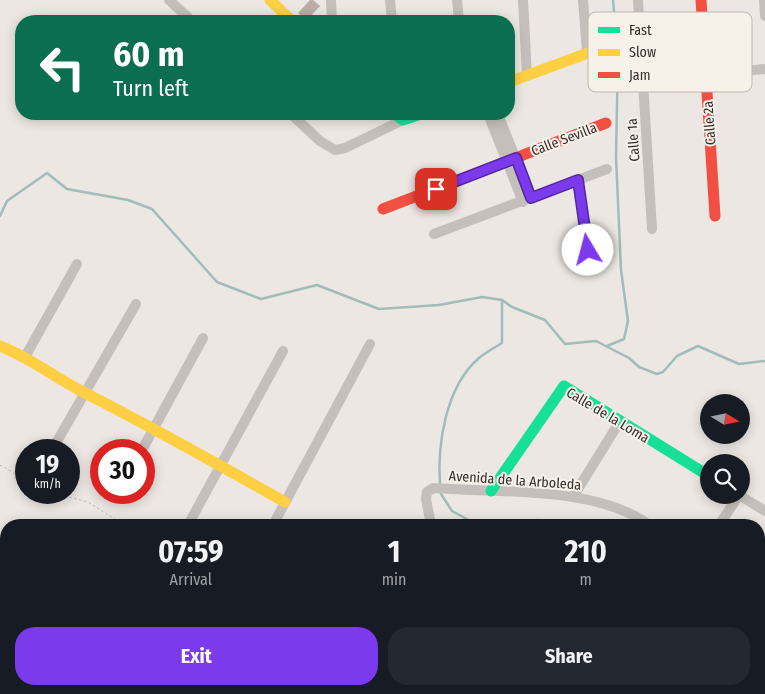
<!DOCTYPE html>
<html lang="en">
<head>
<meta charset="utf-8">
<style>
	:root { --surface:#171b24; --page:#242831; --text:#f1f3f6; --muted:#9ea1a6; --accent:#7c3aed }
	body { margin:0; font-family:"Fira Sans Condensed",sans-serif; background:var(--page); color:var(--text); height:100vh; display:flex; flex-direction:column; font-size:19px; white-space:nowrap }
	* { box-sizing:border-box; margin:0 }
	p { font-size:16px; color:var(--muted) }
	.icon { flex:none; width:28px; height:28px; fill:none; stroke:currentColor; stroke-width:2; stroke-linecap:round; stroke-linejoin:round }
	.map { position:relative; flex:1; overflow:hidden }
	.side { position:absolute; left:0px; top:519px; width:765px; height:176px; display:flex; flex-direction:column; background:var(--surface); border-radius:20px 20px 0 0; box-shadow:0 2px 12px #0003 }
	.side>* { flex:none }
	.banner { position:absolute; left:15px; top:15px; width:500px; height:105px; border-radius:20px; box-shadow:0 2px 12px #0003; background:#0b6e4f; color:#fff; overflow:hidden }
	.needle { width:32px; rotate:100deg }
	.buttons { position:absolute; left:700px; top:394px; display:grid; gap:10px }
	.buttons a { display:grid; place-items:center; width:50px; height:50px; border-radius:50%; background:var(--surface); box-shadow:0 2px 12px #0003; font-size:25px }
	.speed { position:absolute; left:15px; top:439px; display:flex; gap:10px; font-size:25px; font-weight:700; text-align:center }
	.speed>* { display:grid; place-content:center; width:65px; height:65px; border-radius:50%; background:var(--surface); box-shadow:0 2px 12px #0003; line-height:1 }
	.speed small { font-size:12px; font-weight:400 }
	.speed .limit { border:8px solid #d22; background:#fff; color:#111 }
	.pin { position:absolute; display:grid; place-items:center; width:42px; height:42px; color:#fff; margin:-21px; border-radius:10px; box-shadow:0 2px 8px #0006 }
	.me { position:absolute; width:55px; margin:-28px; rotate:352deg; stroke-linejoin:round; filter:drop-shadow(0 0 4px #0008) }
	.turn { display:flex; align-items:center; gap:18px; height:105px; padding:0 15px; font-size:22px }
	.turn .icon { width:65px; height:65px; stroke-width:2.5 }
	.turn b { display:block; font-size:35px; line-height:42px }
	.eta { display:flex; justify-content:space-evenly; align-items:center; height:85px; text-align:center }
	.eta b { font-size:30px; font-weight:700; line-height:35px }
	.cta { display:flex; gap:10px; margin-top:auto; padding:10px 15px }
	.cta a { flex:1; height:58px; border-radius:20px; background:var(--accent); color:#fff; font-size:20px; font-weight:700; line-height:58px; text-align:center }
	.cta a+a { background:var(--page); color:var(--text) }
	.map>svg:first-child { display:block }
</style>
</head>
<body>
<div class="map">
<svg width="765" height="694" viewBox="0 0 765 694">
	<rect width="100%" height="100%" fill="#ece7e2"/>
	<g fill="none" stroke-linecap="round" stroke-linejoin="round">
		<!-- stream -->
		<g stroke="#a0bcbb" stroke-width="2.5">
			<polyline points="613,0 616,35"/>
			<polyline points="0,216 7,201 47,173 67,189 128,200 152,209 217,282 261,299 317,285 379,309 439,305 482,297 502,300 512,307 545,320 565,344 596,341 629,358 639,367 657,374 663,372 677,356 698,346 739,364 765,361"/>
			<polyline points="607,346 624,339 628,321 621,270 616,157 618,52"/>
			<path d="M440,485C437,444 446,386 479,358C486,352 494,348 502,343V300"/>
			<polyline points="441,490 441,494 452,511 476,524 537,520 570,525"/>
			<polyline points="687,689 700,694"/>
		</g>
	</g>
	<!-- building -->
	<g fill="#beaca6">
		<polygon points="310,0 313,0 320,6 307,20 298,13"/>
		<polygon points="3,680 6,680 6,689 24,689 23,694 2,692"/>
		<polygon points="35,689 52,689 51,694 35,694"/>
		<polygon points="81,689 98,689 97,694 81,694"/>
		<polygon points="306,689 327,691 326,694 305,694"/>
		<polygon points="336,689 357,689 356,694 335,694"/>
	</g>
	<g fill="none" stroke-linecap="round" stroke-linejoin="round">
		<!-- path -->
		<g stroke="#beb8b3" stroke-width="1" stroke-dasharray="2.5 2.5" stroke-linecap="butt">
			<polyline points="0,465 26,480"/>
			<polyline points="50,492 88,502 124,525"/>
		</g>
		<!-- street -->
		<g stroke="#c5bfbb" stroke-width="10">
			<polyline points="169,0 192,21"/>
			<polyline points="331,0 332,21"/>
			<polyline points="390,0 392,21"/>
			<polyline points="457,0 459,21"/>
			<polyline points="523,0 527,76"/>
			<polyline points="583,0 587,52"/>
			<polyline points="764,0 765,16"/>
			<polyline points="636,31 639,18 638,0"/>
			<polyline points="641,49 652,229"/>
			<polyline points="643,81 765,69"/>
			<polyline points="291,114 320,141 335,150 345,148 403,120"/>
			<polyline points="488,114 523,202"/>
			<polyline points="498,114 531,198"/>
			<polyline points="578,180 588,250"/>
			<polyline points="434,234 607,169"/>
			<polyline points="25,357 77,264"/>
			<polyline points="52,450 136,304"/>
			<polyline points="142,450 203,338"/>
			<polyline points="739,495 765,511"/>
			<polyline points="573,497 620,421"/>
			<polyline points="188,525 283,351"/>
			<polyline points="273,525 370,344"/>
			<path d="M431,525L426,499L427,492L433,488C496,493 598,486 649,525"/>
			<polyline points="719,525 739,495"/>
			<polyline points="759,589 765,579"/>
			<polyline points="759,680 765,681"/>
			<polyline points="636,689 640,694"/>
			<polyline points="528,690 529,689"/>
			<polyline points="66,694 66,689"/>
			<polyline points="142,694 142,689"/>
			<polyline points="293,694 294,689"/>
			<polyline points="613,694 617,689"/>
		</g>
		<!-- fast -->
		<g stroke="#16e098" stroke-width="11">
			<polyline points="395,114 403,120 421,114"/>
			<polyline points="491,491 564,386 709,476"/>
		</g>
		<!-- slow -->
		<g stroke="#ffcf43" stroke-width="11">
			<polyline points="270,0 292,21"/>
			<polyline points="509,82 626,39 636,31"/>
			<path d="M0,346C31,358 57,379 87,394C154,428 219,465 285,502"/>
		</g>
		<!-- jam -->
		<g stroke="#f24e42" stroke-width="11">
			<polyline points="701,0 715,216"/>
			<polyline points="383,209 606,123"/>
		</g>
	</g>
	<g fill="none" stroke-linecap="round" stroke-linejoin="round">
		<!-- route casing -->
		<g stroke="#51269a" stroke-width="12">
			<polyline id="route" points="436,189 516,158 531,198 578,180 588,250"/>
		</g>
		<!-- route -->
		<use href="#route" stroke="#7c3aed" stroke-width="9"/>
	</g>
	<g text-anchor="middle" stroke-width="4" stroke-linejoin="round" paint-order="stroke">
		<!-- street labels -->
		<g font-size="14" fill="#362d2a" stroke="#f8f1ea">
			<text transform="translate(709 123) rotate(-94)" y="5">Calle 2a</text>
			<text transform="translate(564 139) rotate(-21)" y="5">Calle Sevilla</text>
			<text transform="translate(633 140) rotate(-94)" y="5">Calle 1a</text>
			<text transform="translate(608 415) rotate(31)" y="5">Calle de la Loma</text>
			<text transform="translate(515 480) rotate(4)" y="5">Avenida de la Arboleda</text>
		</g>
	</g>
	<!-- legend -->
	<rect x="588" y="12" width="164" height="80" rx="8" fill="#f8f1ea" stroke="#beb6b0" stroke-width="1"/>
	<rect x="598" y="27" width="22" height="6" fill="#16e098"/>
	<rect x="598" y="49" width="22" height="7" fill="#ffcf43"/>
	<rect x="598" y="72" width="22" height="6" fill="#f24e42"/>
	<g font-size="14" fill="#362d2a">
		<text x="629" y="35">Fast</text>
		<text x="629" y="57">Slow</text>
		<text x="629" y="80">Jam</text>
	</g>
</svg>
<div class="buttons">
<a><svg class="needle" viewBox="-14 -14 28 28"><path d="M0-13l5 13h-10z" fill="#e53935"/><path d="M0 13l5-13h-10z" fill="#9ea1a6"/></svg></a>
<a><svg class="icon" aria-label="search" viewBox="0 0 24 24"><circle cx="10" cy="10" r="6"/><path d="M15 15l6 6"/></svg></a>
</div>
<div class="speed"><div>19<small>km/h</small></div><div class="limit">30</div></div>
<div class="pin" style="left:436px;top:189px;background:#d93025"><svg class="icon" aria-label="arrive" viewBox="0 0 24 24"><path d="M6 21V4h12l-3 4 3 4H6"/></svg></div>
<svg class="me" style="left:588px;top:250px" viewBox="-20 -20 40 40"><circle r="19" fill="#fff"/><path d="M0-13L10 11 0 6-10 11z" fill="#7c3aed"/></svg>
<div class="banner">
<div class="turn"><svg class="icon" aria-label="left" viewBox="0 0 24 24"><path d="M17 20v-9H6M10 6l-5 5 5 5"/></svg><div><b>60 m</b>Turn left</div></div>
</div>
<section class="side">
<div class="eta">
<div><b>07:59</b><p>Arrival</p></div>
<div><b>1</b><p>min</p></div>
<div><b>210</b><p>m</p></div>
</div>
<div class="cta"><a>Exit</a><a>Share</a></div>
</section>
</div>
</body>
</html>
